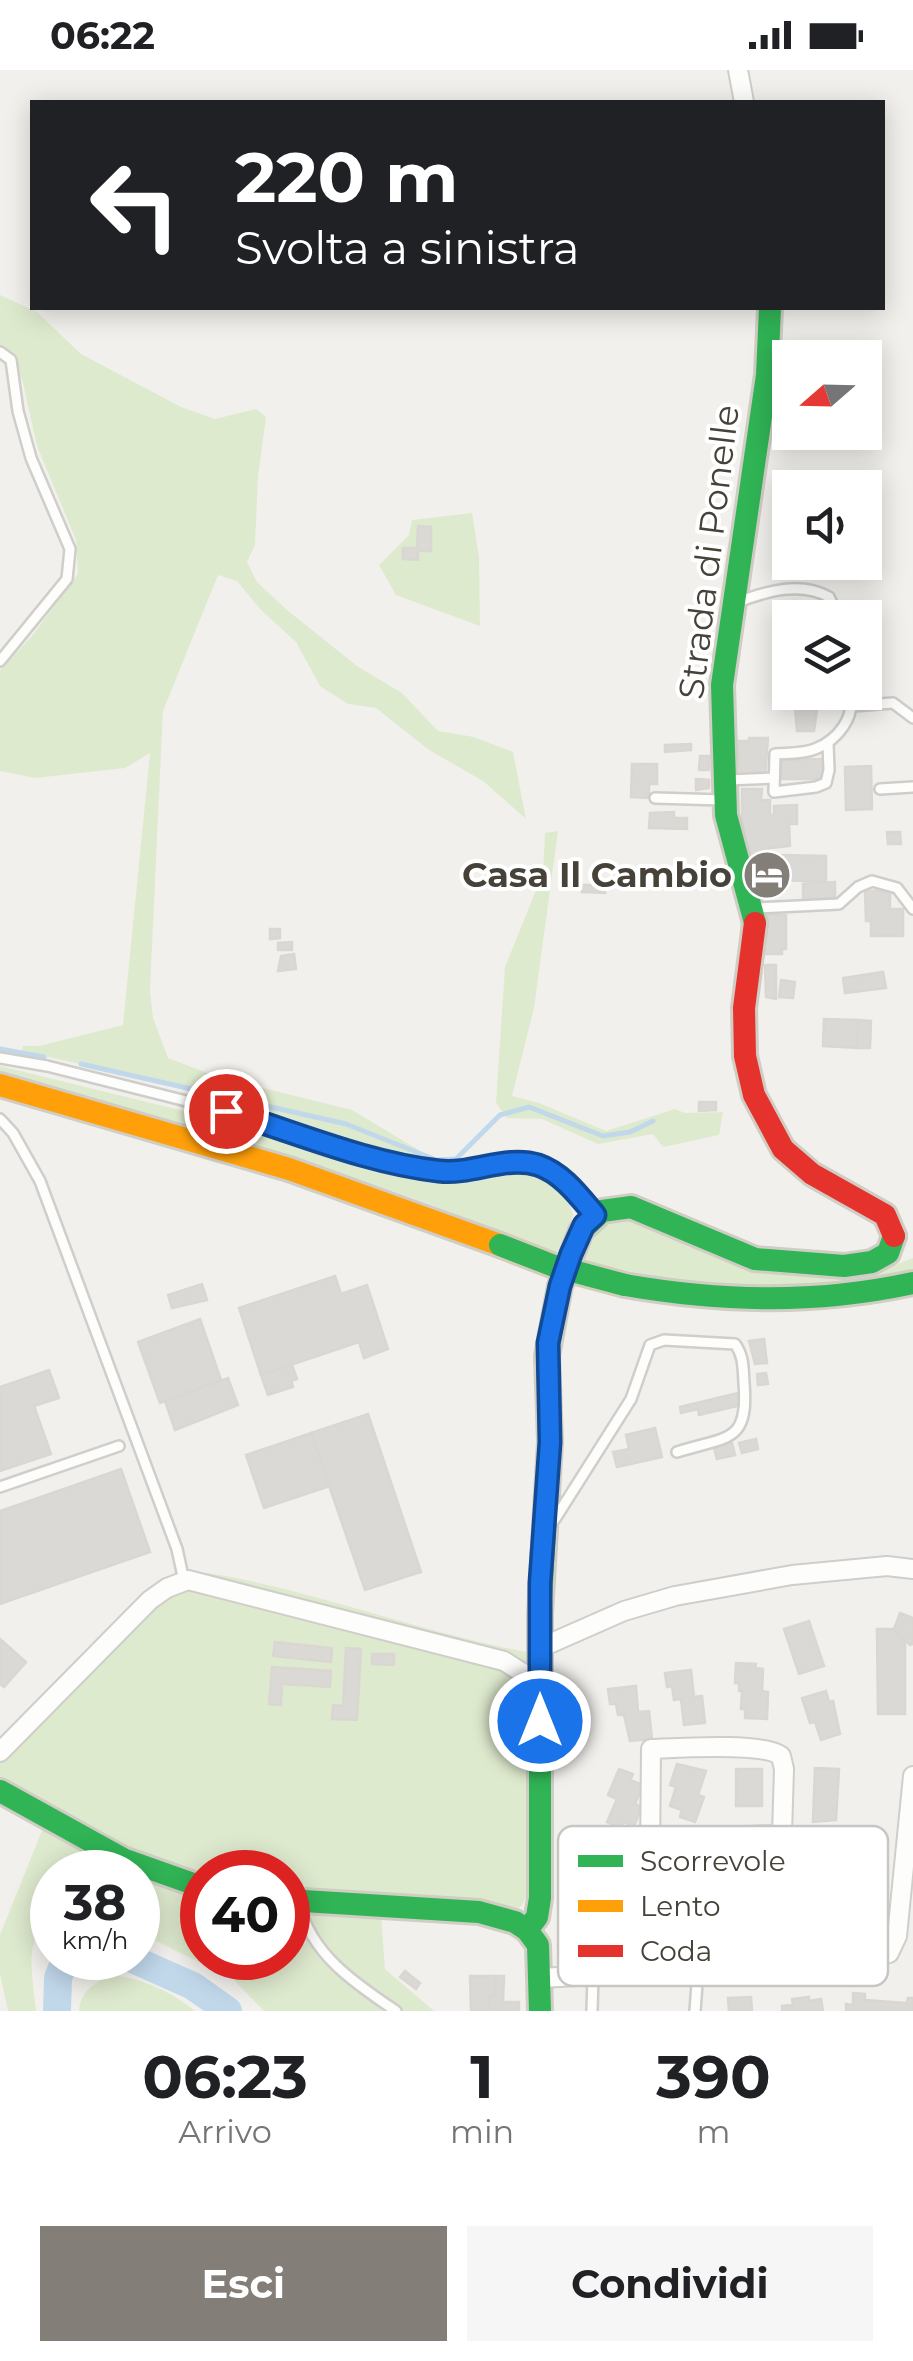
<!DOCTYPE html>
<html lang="it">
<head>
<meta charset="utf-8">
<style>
	:root { --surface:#fff; --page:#f6f6f6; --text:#202124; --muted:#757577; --accent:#837f78 }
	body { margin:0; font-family:Montserrat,sans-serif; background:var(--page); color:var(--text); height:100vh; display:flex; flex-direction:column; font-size:38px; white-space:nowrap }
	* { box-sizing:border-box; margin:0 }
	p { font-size:32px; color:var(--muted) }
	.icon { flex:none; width:55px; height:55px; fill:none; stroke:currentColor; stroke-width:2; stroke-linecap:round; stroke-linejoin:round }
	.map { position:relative; height:1941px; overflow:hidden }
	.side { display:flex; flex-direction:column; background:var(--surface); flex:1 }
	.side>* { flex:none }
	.hud { position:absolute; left:30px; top:30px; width:855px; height:210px; border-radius:0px; box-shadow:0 5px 25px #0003; background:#202124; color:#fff; overflow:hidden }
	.needle { width:65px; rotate:250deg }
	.controls { position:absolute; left:772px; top:270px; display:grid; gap:20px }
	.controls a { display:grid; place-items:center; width:110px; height:110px; border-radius:0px; background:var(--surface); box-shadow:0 5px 25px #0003; font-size:50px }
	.speed { position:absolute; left:30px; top:1780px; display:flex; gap:20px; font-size:50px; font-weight:700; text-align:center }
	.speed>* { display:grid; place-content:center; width:130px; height:130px; border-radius:50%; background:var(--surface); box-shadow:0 5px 25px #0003; line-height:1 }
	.speed small { font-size:25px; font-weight:400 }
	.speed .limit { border:15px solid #d22; background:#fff; color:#111 }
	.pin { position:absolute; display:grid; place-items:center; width:85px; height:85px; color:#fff; margin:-42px; border:5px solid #fff; border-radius:50%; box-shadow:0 2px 10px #0007 }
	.me { position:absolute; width:110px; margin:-55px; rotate:0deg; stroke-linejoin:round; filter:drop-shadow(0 0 8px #0008) }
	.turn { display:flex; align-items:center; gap:35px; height:210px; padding:0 40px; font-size:45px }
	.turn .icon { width:130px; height:130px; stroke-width:2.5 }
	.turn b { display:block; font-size:70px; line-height:85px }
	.eta { display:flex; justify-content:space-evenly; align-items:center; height:170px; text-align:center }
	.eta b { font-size:60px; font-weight:700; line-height:70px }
	.action { display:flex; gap:20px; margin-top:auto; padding:20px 40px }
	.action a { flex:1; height:115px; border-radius:0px; background:var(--accent); color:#fff; font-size:40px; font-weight:700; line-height:115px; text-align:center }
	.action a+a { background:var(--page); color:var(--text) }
	.status { display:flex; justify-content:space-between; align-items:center; height:70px; padding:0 50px; background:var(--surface); direction:ltr }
	.status svg { height:28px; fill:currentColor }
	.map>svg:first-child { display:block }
</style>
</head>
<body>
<div class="status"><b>06:22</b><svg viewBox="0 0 49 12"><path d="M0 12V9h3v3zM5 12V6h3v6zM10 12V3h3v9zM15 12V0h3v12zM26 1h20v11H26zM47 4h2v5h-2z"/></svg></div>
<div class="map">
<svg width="913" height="1941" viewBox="0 0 913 1941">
	<rect width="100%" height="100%" fill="#f2f0ec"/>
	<!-- green -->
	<g fill="#deeace" fill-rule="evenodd">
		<polygon points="0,225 37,242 81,284 181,337 215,349 256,339 266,347 258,406 255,475 247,492 257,512 287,540 357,596 402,623 438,661 474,667 513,682 526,749 483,711 429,680 376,638 348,634 320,616 296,572 261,540 237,511 218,505 163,641 150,919 153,948 168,988 215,1006 352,1040 432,1088 427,1092 165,1013 22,981 23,976 39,976 123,955 150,683 125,698 35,708 0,701 0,600 32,566 78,504 76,470 37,376 22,309 0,280"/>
		<polygon points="472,443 479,487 480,556 396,525 379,495 409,465 412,450"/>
		<polygon points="558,761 534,938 512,1026 539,1033 606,1061 675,1039 685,1043 723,1042 719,1065 663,1077 653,1064 598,1074 542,1049 507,1048 496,1033 505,897 543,803 545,763"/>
		<polygon points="0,996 261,1060 437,1112 476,1111 515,1102 546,1109 568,1128 573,1146 557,1183 424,1132 301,1089 0,1003"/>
		<polygon points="619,1147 668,1161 879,1201 913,1188 913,1199 841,1215 705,1216 579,1191 593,1160"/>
		<path d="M208,1503C317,1521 419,1562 527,1582L528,1823L522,1835L510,1845L381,1844L385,1899L434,1941H264L233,1909L138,1862V1802H52V1845C22,1870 33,1906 36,1941H8L0,1904V1865L43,1758L0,1730V1691L153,1539ZM202,1802H288V1888H202Z"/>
		<path d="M112,1905C145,1909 169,1921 195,1941H79C80,1921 95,1912 112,1905Z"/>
	</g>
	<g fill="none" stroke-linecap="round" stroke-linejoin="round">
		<!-- stream -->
		<g stroke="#c1d8eb" stroke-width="5">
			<polyline points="0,979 44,987"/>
			<polyline points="81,994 346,1054 436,1090 456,1089 500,1045 529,1037 603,1066 630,1062 653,1051"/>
		</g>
		<!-- river -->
		<g stroke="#c1d8eb" stroke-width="28">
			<polyline points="130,1888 193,1916 228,1941"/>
			<polyline points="57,1941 58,1908 66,1888"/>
		</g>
	</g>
	<!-- building -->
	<g fill="#dbd9d5" stroke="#dad7d2" stroke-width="2.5">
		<polygon points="418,456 431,457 431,481 418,481 418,490 403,489 403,478 417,478"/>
		<polygon points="794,624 819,625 814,661 797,661"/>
		<polygon points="749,668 768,668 765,706 741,705 737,671 749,671"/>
		<polygon points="691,674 691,680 665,682 665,675"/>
		<polygon points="700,686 709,686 709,700 699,700"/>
		<polygon points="824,689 824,709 781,709 781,690"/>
		<polygon points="632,694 657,694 657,714 649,714 649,728 631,727"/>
		<polygon points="871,696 872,739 846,740 845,697"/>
		<polygon points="696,709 709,710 709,718 696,720"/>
		<polygon points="742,719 762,719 761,730 770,730 770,745 774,745 774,736 797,735 797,754 789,754 790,776 762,779 768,812 755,816 742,759"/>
		<polygon points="674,742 674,748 687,748 687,759 649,758 650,743"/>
		<polygon points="887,762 900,762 901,774 888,774"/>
		<polygon points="781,785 826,786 826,812 781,810"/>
		<polygon points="835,812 835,831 803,832 803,814"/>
		<polygon points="582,815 605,815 605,823 582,822"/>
		<polygon points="890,820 890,839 903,839 903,866 871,866 871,851 866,851 865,821"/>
		<polygon points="763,845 786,845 786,879 782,879 782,884 763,884"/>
		<polygon points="270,859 280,859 280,868 270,869"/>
		<polygon points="292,872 292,880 278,880 278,873"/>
		<polygon points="294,884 296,899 278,901 281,886"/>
		<polygon points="765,895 776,895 776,929 766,927"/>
		<polygon points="883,902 886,918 845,923 843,908"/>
		<polygon points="781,910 795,912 793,928 779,927"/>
		<polygon points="824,949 858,950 857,978 823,976"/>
		<polygon points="858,950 871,951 870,978 857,978"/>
		<polygon points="699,1032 716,1032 716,1040 699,1041"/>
		<polygon points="335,1206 341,1224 367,1215 388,1279 364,1288 359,1272 261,1305 239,1238"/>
		<polygon points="202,1214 207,1230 172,1238 168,1225"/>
		<polygon points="200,1249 221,1310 160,1333 138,1272"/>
		<polygon points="764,1269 767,1293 755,1294 749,1271"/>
		<polygon points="292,1295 297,1309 291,1311 293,1317 268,1325 261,1305"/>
		<polygon points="49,1300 59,1328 34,1336 51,1384 0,1401 0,1317"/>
		<polygon points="766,1303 768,1314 758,1315 757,1304"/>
		<polygon points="228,1308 238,1335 175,1360 165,1331"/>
		<polygon points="738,1323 741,1335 699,1345 698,1339 681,1343 680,1337"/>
		<polygon points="368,1344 421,1502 365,1520 311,1363"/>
		<polygon points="655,1358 662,1387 617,1397 613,1382 629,1379 626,1365"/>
		<polygon points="311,1363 330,1416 264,1438 246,1385"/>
		<polygon points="756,1369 758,1379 742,1383 739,1373"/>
		<polygon points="732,1373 735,1385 717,1389 714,1378"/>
		<polygon points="121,1399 150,1482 0,1534 0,1441"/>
		<polygon points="900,1543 913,1548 913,1574 910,1575 894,1559"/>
		<polygon points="809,1551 824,1596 799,1604 784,1559"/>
		<polygon points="877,1559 894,1559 905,1573 905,1644 878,1644"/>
		<polygon points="0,1569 26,1592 4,1617 0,1614"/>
		<polygon points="275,1572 332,1578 331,1592 273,1586"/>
		<polygon points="346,1578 361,1579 357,1650 332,1649 333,1635 343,1636"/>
		<polygon points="372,1584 394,1584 394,1595 372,1594"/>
		<polygon points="736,1593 756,1594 755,1598 763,1599 762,1621 768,1622 767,1649 745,1648 745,1639 741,1639 742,1621 739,1621 739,1613 735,1613"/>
		<polygon points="272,1597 331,1601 330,1617 282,1614 281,1635 269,1634"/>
		<polygon points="691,1600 694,1627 702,1626 705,1653 684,1655 681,1629 674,1630 672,1616 667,1617 665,1603"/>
		<polygon points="636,1616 638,1642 649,1641 652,1669 630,1671 624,1645 618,1645 616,1634 610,1634 608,1619"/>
		<polygon points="826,1621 829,1632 833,1631 840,1664 821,1670 815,1652 810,1653 802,1628"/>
		<polygon points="677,1694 706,1701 698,1725 704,1727 695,1752 680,1747 682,1740 670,1736 676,1717 670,1715"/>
		<polygon points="815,1698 839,1699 836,1750 813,1752"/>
		<polygon points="619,1699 633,1704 630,1710 643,1715 635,1734 642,1737 634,1756 623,1752 621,1758 607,1752 617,1729 608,1725"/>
		<rect x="736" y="1699" width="26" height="37"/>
		<polygon points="770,1755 772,1773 768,1783 740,1784 740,1788 728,1789 731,1757"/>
		<polygon points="405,1901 420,1913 416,1919 400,1907"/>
		<polygon points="470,1906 495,1906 495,1927 489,1927 489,1941 471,1941"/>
		<polygon points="495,1906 504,1906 503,1932 519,1932 519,1941 489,1941 489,1927 495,1927"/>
		<polygon points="853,1923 865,1924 865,1930 907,1933 908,1928 913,1928 913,1941 846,1941 846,1934 853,1935"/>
		<polygon points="751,1927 752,1941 729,1941 728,1928"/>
		<polygon points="809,1927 809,1931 821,1929 823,1941 782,1941 782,1936 793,1935 792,1929"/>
	</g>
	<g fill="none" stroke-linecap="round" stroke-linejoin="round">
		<!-- lane casing -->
		<g stroke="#d0ceca" stroke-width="14">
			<g id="lane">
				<polyline points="0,282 11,290 18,341 31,388 70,479 67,509 0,591"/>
				<path d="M738,532C767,521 801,511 829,527L839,548"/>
				<polyline points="853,636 893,633 913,648"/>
				<path d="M828,673L829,700L826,713L816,717L774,722L775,684C788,683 803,684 815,679C838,670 857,646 849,622"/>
				<polyline points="727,710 774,708"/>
				<polyline points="880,719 913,717"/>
				<polyline points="655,728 722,730"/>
				<polyline points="757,838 839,834 858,817 872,811 897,818 913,839"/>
				<polyline points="0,988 47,996 226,1041 420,1098 459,1102 512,1093 536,1095 556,1104 593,1143"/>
				<polyline points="0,1049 13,1063 40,1111 177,1479 184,1511"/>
				<polyline points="0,1417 119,1376"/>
				<path d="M555,1449L631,1329L650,1275L664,1270L735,1274C744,1286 743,1299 744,1313C749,1374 727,1366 677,1382"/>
				<path d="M300,1834C309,1883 357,1915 396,1941"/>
				<polyline points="592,1941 593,1906"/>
				<polyline points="695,1941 698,1900"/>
			</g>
		</g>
		<!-- street casing -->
		<g stroke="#d0ceca" stroke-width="22">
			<g id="street">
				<polyline points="738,0 744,32"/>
				<polyline points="540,1578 624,1541 675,1526 792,1505 887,1496 913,1499"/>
				<polyline points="0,1682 150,1530 167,1518 188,1510 504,1591 540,1614"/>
				<path d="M649,1903L651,1679C678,1678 763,1672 781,1686L784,1699L778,1894"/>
				<polyline points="541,1908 865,1890 889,1883 897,1866 913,1706"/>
			</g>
		</g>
		<!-- fast casing -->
		<g stroke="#d0cdc4" stroke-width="28">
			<g id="fast">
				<polyline points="755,853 726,745 722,615 767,305 770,238"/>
				<path d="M625,1215C723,1232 816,1234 913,1213"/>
				<polyline points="0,1721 123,1789 202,1817"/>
				<polyline points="288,1830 479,1842 515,1852 527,1860 538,1875 540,1941"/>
				<polyline points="527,1860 537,1847 540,1828 540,1545 550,1372 547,1286 560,1216 581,1161 602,1141 631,1137 755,1189 844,1196 872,1192 888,1183 894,1166"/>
			</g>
		</g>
		<!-- slow casing -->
		<g stroke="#d0cdc4" stroke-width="28">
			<polyline id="slow" points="0,1015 289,1099 500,1175"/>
		</g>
		<!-- jam casing -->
		<g stroke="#d0cdc4" stroke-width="28">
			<polyline id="jam" points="755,853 744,938 745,986 754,1025 783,1079 812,1104 885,1145 894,1166"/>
		</g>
		<!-- lane -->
		<use href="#lane" stroke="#fdfdfc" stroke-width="9"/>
		<!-- street -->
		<use href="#street" stroke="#fdfdfc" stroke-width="18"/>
		<!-- fast -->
		<use href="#fast" stroke="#30b455" stroke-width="22"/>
		<!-- slow -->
		<use href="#slow" stroke="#ff9f0a" stroke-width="22"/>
		<!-- jam -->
		<use href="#jam" stroke="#e5322d" stroke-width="22"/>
		<!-- fast-bridge casing -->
		<g stroke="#d3cdbb" stroke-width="28" stroke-linecap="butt">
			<polyline id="fast-bridge" points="500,1175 554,1196 625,1215"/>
		</g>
		<!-- fast-bridge -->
		<use href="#fast-bridge" stroke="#30b455" stroke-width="22"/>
	</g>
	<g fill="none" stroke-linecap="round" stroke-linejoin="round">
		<!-- route casing -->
		<g stroke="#114b97" stroke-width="25">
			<path id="route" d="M226,1041C295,1062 367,1093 439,1101C472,1105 506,1085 538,1095C562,1103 579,1126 595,1145L584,1155L571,1184L560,1216L548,1273L550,1372L540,1513V1651"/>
		</g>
		<!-- route -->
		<use href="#route" stroke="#1a73e8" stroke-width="18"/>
	</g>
	<!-- icons -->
	<defs>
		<g id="hotel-disc" transform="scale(2.5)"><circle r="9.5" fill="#837f78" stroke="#fff"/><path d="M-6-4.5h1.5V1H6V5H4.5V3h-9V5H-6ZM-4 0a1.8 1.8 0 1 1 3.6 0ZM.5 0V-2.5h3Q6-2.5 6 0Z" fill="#fff"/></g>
	</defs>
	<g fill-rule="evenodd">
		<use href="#hotel-disc" x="767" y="805"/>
	</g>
	<g text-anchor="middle" stroke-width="8" stroke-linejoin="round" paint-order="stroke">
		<!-- street labels -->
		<g font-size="35" fill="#474239" stroke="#fff">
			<text transform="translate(709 482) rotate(-83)" y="12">Strada di Ponelle</text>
		</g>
		<!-- poi labels -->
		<g font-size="35" font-weight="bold" fill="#474239" stroke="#fff" text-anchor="end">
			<text x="732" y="817">Casa Il Cambio</text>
		</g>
	</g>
	<!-- legend -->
	<rect x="558" y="1756" width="330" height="160" rx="15" fill="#fff" stroke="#c8c6c4" stroke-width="2.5"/>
	<rect x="578" y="1785" width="45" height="12" fill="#30b455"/>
	<rect x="578" y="1830" width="45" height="12" fill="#ff9f0a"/>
	<rect x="578" y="1875" width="45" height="12" fill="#e5322d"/>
	<g font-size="28" fill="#474239">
		<text x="640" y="1801">Scorrevole</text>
		<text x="640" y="1846">Lento</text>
		<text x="640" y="1891">Coda</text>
	</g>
</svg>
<div class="controls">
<a><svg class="needle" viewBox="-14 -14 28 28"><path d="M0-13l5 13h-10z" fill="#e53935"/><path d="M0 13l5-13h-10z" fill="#757577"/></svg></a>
<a><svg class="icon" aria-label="sound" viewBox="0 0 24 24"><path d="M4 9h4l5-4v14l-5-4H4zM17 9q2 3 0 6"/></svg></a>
<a><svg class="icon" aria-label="layers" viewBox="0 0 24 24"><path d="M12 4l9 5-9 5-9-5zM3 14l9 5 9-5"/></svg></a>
</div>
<div class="speed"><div>38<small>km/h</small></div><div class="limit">40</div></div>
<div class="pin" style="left:226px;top:1041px;background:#d93025"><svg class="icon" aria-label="arrive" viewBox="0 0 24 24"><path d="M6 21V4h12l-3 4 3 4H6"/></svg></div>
<svg class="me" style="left:540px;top:1651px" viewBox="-20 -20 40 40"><circle r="17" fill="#1a73e8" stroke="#fff" stroke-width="3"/><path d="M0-11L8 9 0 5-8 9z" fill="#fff"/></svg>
<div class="hud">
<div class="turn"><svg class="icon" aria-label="left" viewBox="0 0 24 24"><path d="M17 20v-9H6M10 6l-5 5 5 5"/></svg><div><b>220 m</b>Svolta a sinistra</div></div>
</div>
</div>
<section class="side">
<div class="eta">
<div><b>06:23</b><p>Arrivo</p></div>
<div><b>1</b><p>min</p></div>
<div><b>390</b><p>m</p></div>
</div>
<div class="action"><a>Esci</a><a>Condividi</a></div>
</section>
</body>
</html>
